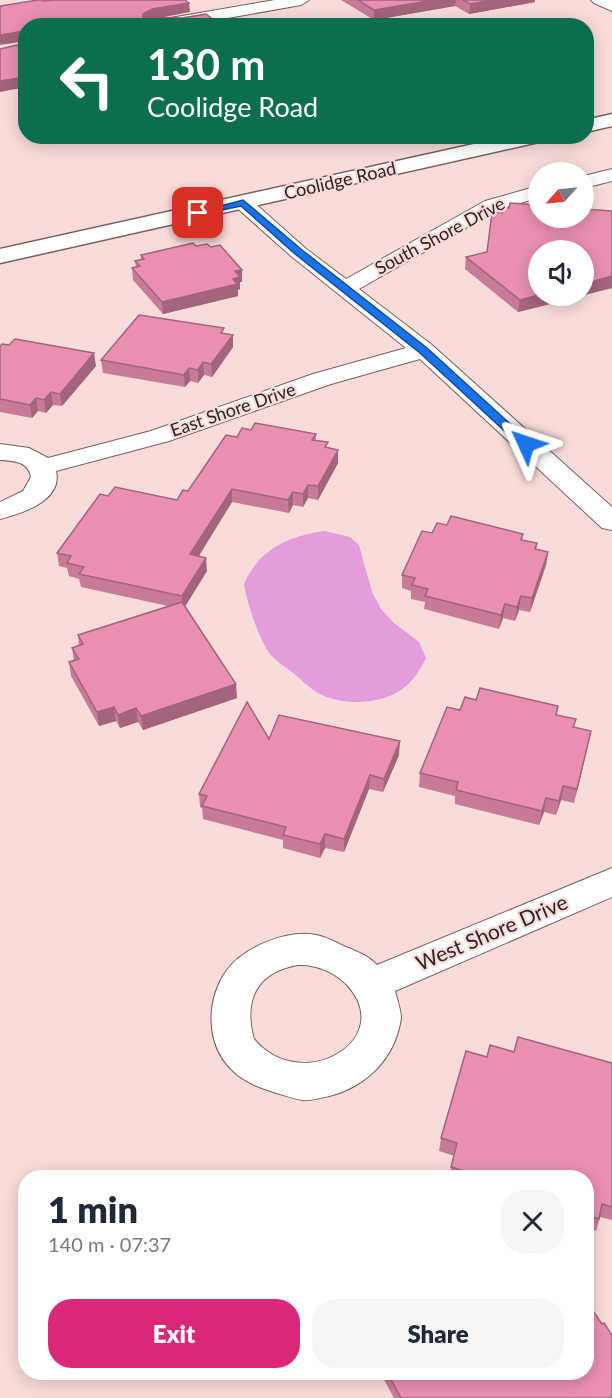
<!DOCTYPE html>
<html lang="en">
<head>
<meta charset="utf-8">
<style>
	:root { --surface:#fff; --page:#f6f6f7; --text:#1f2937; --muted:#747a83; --accent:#db2777 }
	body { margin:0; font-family:Lato,sans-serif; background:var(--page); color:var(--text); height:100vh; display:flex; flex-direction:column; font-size:22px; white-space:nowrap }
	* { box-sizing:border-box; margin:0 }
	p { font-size:20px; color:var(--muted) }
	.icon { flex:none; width:33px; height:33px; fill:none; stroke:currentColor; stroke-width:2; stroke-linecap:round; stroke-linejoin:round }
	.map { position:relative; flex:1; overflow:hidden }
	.side { position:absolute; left:18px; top:1170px; width:576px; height:210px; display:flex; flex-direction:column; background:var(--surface); border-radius:24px; box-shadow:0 3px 15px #0003 }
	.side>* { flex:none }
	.top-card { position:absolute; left:18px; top:18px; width:576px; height:126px; border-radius:24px; box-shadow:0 3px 15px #0003; background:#0b6e4f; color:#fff; overflow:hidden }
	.needle { width:39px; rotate:243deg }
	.fabs { position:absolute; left:528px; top:162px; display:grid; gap:12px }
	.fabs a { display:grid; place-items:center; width:66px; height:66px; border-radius:50%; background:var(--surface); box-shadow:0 3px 15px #0003; font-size:30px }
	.pin { position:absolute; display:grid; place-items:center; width:51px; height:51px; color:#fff; margin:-26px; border-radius:12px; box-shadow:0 3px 9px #0006 }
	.me { position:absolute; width:66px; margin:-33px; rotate:312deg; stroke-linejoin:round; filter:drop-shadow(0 0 4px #0008) }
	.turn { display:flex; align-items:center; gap:21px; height:126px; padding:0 30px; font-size:27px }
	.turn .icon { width:78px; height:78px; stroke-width:2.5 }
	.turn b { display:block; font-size:42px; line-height:51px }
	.round { display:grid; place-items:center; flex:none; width:63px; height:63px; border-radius:24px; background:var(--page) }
	.headline { display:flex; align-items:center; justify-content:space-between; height:102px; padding:0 30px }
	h1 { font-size:36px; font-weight:800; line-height:45px }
	.action { display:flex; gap:12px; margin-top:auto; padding:12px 30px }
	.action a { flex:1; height:69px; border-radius:24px; background:var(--accent); color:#fff; font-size:24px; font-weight:800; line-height:69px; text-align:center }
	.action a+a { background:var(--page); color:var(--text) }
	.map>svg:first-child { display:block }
</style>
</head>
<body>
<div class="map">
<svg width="612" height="1398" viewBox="0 0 612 1398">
	<rect width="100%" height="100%" fill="#f9dcda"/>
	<!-- water -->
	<path fill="#e39ddc" d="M324,531L350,537L359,545L372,592L381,609L394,623L419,642L426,658C420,670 413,682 401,690C379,705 341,706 318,693C309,688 301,679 293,673C286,667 277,662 271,655C259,640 247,603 244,584C259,549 289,536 324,531Z"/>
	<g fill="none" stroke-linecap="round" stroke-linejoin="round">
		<!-- street casing -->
		<g stroke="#79605f" stroke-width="2">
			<g id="street">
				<polygon points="275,0 309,0 301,5 183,26 145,26 153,21"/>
				<polygon points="591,0 612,0 612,11 594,3"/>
				<polygon points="612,169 612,181 584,188 584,176"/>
				<path d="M538,186V198L499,209L359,289L432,345L612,507V530L602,528L420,359L331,384L169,441L56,471C63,501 20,514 0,519V502L23,491L31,477C28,461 14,461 0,460V444L29,448L48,458L151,431L313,374L406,348L291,256L236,207L233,203L236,199H250L305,248L346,279L485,201Z"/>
				<path d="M612,868V897L395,991C397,999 401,1010 401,1018C395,1061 362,1091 320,1098C315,1099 308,1101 302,1100C295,1099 287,1096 280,1094C263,1089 245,1083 232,1070C205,1044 206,999 227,970C244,947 288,929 316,935C327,937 337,943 346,947C358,952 367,955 377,965ZM298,965C315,964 335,972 347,985C398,1040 301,1096 254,1039C243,1000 257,972 298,965Z"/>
			</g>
		</g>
		<!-- secondary casing -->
		<g stroke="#79605f" stroke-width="3">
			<g id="secondary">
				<polygon points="612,114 612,126 586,132 586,120"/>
				<polygon points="510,136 548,136 546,140 539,142 0,263 0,249"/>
			</g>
		</g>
		<!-- street -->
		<use href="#street" fill="#fff" fill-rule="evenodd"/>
		<!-- secondary -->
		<use href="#secondary" fill="#fff" fill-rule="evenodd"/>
	</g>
	<!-- wall -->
	<g fill="#c87b99">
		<polygon points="341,0 535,0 535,2 469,14 455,6 374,20"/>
		<polygon points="510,203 538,205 538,218 584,218 584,209 612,211 612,288 584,295 584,250 538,250 538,296 582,296 518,312 465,269 466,257 487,252 492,212 502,213 502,207 509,208"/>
		<polygon points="196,246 242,282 240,282 240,289 238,290 238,296 163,314 133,280 132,268 136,267 135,261 141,259 141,255"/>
		<polygon points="224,333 233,335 233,347 212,377 204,375 198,383 190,381 185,387 103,373 101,360"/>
		<polygon points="0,346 96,366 62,406 53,405 46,413 38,411 32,418 0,412"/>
		<polygon points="251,430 316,434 316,440 328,448 338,463 318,500 308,498 303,507 293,505 289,513 232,502 199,556 207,571 185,606 237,698 143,730 138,722 120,728 116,721 99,726 71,676 69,662 74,661 72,648 79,646 78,635 168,606 81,587 79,579 69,576 67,568 59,566 57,553 108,496 177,500 188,491 237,437"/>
		<polygon points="432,533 522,540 537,543 536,550 548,552 546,565 530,612 519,610 515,621 503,618 499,629 424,609 425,602 411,599 411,591 402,588 402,575"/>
		<polygon points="476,700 558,706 556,715 574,728 588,745 574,803 561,800 556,815 544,812 539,825 455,804 455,796 419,787 420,773 460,710"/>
		<polygon points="269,739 399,755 383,792 369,789 344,852 325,848 320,858 283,848 283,840 203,819 202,808 200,807 199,794"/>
		<polygon points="514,1052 612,1063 612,1220 600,1217 596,1231 586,1228 586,1178 449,1178 454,1156 439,1151 441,1138 487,1057"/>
		<polygon points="383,1372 586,1372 612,1398 394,1398 383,1378"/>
	</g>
	<!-- shaded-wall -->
	<g fill="#a3647d">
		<polygon points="434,0 456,0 455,6 374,20 374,10"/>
		<polygon points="494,0 535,0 535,2 469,14 470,4"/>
		<polygon points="189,3 190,12 153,19 143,17 143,14 152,9"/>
		<polygon points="24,31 26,41 0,45 0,35"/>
		<polygon points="26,77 26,87 0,92 0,81"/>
		<polygon points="242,270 242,282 240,282 240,289 238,290 238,296 163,314 162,302 233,279 235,271"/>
		<polygon points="612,276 612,288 584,295 584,284"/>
		<polygon points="538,295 582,296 518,312 520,300"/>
		<polygon points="233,335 233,347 212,377 211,364"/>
		<polygon points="94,353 96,366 62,406 60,394"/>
		<polygon points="203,362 204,375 198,383 198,370"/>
		<polygon points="189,368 190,381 185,387 184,375"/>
		<polygon points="51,392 53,405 46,413 44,400"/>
		<polygon points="36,398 38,411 32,418 30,405"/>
		<polygon points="338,450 338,463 318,500 318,486"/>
		<polygon points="308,485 308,498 303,507 303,494"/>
		<polygon points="232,489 232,502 191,568 190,554"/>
		<polygon points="293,492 293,505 289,513 288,500"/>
		<polygon points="548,552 546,565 530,612 532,598"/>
		<polygon points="206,558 207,571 183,610 182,596"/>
		<polygon points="521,596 519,610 515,621 517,607"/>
		<polygon points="505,604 503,618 499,629 501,615"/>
		<polygon points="236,684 237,698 143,730 141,716"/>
		<polygon points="114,707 116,721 99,726 97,712"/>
		<polygon points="136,708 138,722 120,728 118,715"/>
		<polygon points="591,731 588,745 574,803 577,789"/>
		<polygon points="400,741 399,755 383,792 384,779"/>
		<polygon points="370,775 369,789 344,852 344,839"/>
		<polygon points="563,786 561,800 556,815 559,801"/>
		<polygon points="546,798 544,812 539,825 542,811"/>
		<polygon points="325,834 325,848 320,858 320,844"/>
	</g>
	<!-- building -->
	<g fill="#e98fb2" stroke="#a3647d" stroke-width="1.5">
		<polygon points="38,0 42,0 43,1 54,0 185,0 189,3 152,9 143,14 143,17 182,18 206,14 222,26 26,26 26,32 24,31 0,35 0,6"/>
		<polygon points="358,0 434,0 374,10"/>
		<polygon points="463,0 494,0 470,4"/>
		<polygon points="26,43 26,77 0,81 0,49"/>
		<polygon points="510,203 538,205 538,218 584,218 584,209 612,211 612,276 584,284 584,250 538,250 538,295 520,300 466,257 487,252 492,212 502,213 502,207 509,208"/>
		<polygon points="193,243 196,246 207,244 211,247 220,245 242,270 235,271 240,277 233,279 237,284 162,302 132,268 140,266 135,261 144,259 141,255"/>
		<polygon points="139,315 224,328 221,333 233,335 211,364 203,362 198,370 189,368 184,375 101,360"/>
		<polygon points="15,339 94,353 60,394 51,392 44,400 36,398 30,405 0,399 0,346 2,344 9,345"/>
		<polygon points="255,423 316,434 312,440 328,442 325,447 338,450 318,486 308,485 303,494 293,492 288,500 232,489 190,554 206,558 182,596 79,574 84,567 67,563 71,556 57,553 100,494 108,496 115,487 177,500 183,490 188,491 226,435 237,437 242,428 251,430"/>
		<polygon points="451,516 523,534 521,540 537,543 535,549 548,552 532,598 521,596 517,607 505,604 501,615 425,596 428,589 412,585 415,578 402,575 422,531 432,533 437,523 447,525"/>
		<polygon points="182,602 236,684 141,716 136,708 118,715 114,707 97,712 69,662 79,659 72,648 83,644 78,635"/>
		<polygon points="480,688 558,706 556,715 576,719 573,727 591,731 577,789 563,786 559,801 546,798 542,811 456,790 458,782 420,773 447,707 460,710 465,697 476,700"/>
		<polygon points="247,702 269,739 279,715 400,741 384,779 370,775 344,839 325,834 320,844 283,835 286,827 202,806 207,796 199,794"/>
		<polygon points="518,1037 612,1063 612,1207 602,1204 599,1219 586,1215 586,1178 464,1178 466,1172 451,1167 457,1143 441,1138 466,1051 487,1057 490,1045 514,1052"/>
		<polygon points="586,1301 602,1324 604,1323 612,1335 612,1398 401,1398 387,1372 586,1372"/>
	</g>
	<!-- route -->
	<polygon fill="#1a73e8" stroke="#114b97" stroke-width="1.5" points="243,200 302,250 427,348 530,442 530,447 522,447 420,353 295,254 241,206 198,215 194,213"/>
	<g text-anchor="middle" stroke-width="4.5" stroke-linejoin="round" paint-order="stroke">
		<!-- far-street labels -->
		<g font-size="18" fill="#2f2524" stroke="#f9dcda">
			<text transform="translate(340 181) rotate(-13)" y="6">Coolidge Road</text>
			<text transform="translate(440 236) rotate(-28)" y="6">South Shore Drive</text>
			<text transform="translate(233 410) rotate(-19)" y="6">East Shore Drive</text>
		</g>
		<!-- street labels -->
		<g font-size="21" fill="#2f2524" stroke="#f9dcda">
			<text transform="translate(492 933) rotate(-23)" y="7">West Shore Drive</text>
		</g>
	</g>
</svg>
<div class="fabs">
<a><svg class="needle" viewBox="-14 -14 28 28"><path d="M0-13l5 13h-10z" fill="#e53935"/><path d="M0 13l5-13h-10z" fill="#747a83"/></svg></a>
<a><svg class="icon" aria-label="sound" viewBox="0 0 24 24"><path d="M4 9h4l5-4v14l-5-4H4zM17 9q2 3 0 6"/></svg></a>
</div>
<div class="pin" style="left:198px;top:213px;background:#d93025"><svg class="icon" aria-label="arrive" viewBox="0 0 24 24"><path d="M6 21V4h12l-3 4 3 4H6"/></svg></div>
<svg class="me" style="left:526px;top:444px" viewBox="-20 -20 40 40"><path d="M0-17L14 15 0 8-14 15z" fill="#1a73e8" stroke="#fff" stroke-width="4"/></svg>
<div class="top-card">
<div class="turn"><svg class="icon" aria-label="left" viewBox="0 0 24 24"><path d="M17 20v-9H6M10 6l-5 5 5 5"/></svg><div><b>130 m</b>Coolidge Road</div></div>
</div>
<section class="side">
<div class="headline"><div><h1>1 min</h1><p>140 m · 07:37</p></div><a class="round"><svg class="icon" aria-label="close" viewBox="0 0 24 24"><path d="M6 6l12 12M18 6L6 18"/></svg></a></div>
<div class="action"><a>Exit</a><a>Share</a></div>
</section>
</div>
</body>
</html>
